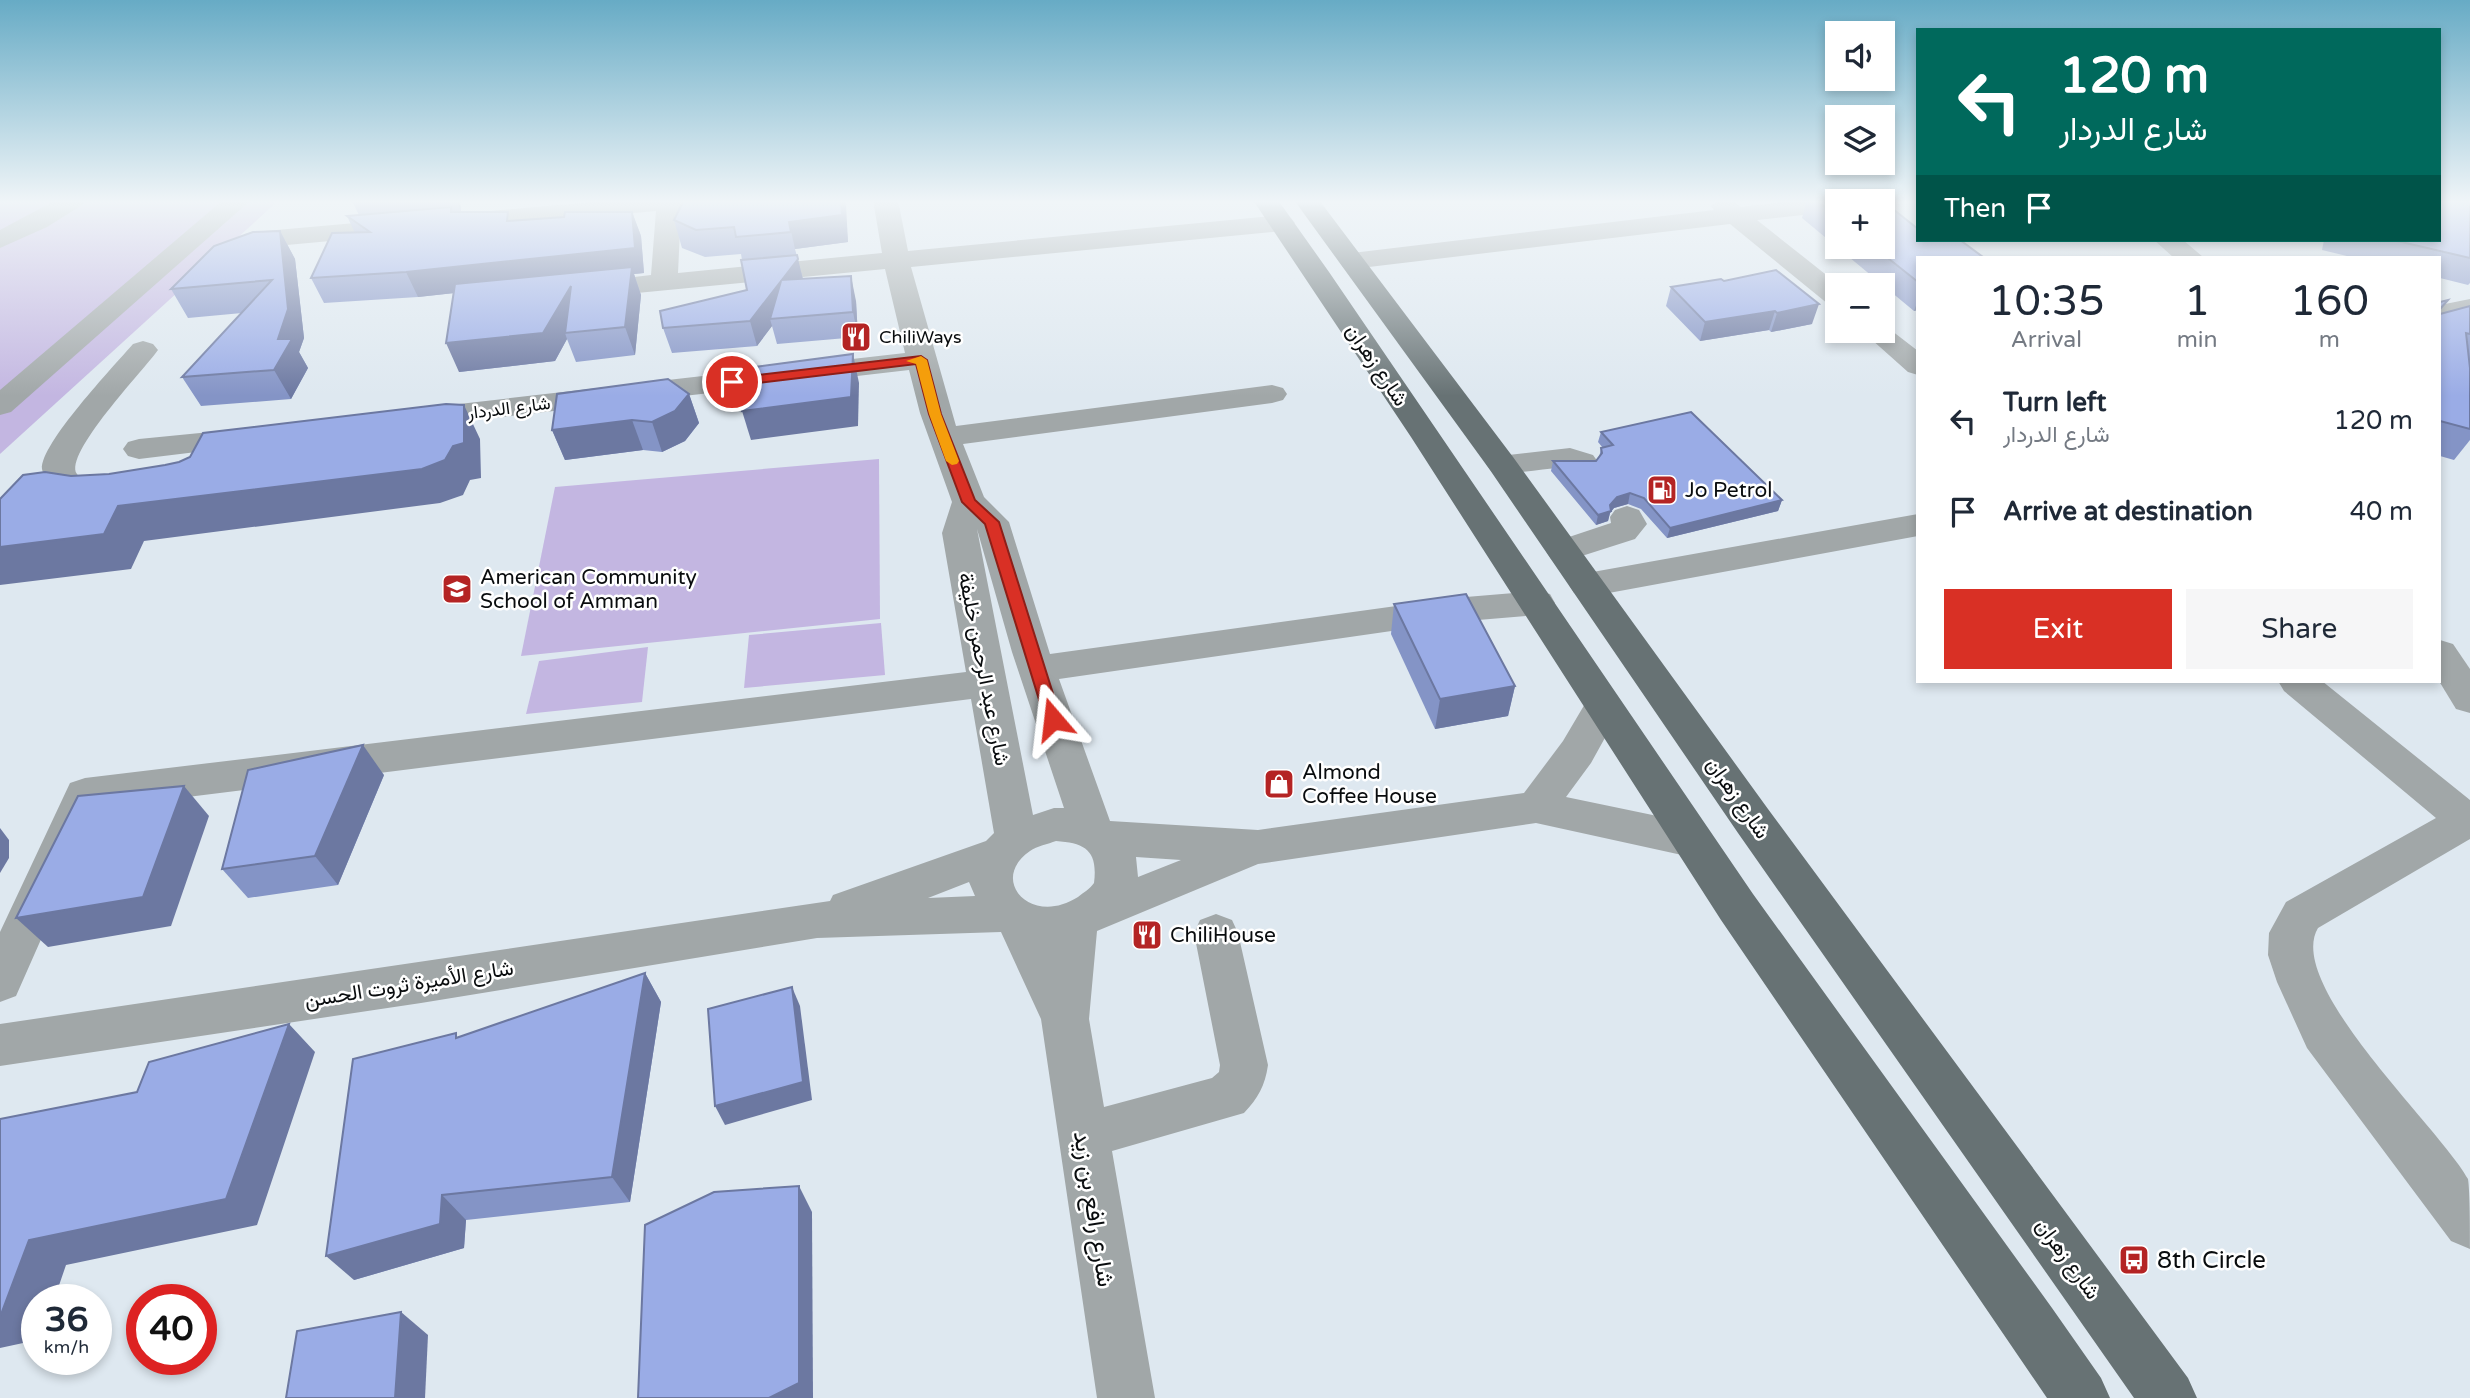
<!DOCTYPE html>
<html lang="en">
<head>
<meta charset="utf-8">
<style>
	:root { --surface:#fff; --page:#f6f6f7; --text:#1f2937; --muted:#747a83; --accent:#d93025 }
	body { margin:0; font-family:"Varela Round",Vazirmatn,sans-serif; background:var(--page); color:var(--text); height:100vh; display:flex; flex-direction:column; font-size:26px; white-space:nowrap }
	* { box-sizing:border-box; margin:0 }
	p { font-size:23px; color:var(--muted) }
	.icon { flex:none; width:38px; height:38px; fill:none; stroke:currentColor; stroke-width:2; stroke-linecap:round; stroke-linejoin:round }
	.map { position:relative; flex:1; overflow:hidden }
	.details { position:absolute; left:1916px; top:256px; width:525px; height:427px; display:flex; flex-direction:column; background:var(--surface); border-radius:0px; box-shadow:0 4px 10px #0003 }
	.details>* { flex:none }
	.hud { position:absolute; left:1916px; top:28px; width:525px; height:214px; border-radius:0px; box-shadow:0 4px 10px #0003; background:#00695c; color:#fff; overflow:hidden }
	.tools { position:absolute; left:1825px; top:21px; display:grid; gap:14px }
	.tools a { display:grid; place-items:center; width:70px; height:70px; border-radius:0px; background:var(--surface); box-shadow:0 4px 10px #0003; font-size:35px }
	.speed { position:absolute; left:21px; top:1284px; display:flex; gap:14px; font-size:35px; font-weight:700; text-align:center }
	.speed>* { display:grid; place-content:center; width:91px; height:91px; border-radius:50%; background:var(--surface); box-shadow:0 4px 10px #0003; line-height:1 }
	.speed small { font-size:18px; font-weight:400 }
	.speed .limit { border:10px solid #d22; background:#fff; color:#111 }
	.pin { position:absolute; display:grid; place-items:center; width:60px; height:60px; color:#fff; margin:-30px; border:4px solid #fff; border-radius:50%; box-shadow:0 2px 7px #0007 }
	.me { position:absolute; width:77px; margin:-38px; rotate:343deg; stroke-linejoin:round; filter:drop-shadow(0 0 5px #0008) }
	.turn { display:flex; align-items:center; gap:24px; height:147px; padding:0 28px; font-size:32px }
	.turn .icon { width:91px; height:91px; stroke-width:2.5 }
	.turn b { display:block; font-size:49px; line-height:60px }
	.then { display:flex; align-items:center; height:66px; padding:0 28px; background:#0003; gap:14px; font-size:26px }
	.eta { display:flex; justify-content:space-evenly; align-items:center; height:119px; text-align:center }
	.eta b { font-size:42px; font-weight:600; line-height:49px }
	.primary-button { display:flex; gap:14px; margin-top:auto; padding:14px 28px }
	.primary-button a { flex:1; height:80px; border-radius:0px; background:var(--accent); color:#fff; font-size:28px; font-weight:600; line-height:80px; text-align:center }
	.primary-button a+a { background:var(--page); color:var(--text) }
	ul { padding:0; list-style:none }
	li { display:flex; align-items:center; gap:21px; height:91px; padding:0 28px }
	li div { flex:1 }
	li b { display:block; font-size:26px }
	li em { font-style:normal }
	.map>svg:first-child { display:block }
</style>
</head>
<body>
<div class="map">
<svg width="2470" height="1398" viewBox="0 0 2470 1398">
	<rect width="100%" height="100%" fill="#dee8f0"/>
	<!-- green -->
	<g fill="#c3b6e1">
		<polygon points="0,200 279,200 0,454"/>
		<polygon points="879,459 880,619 521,656 555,487"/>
		<polygon points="881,623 885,675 744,688 749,635"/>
		<polygon points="648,647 642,702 526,714 539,661"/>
	</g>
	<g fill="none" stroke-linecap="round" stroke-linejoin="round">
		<!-- minor -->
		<g fill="#a1a7a8" fill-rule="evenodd">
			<polygon points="56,200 86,200 82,205 47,227 0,248 0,230"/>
			<polygon points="223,200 251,200 11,412 0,415 0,390"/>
			<path d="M615,200H710L707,205L681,209L678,273L882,253L873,200H898L908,251L1282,215L1291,218L1295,223L1291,228L1282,231L911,267L956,426L1272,385L1283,388L1287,394L1283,400L1272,403L963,444L984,497L1009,522L1050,654L1454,598L1537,591L1550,594L1555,603L1550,612L1537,615L1454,622L1059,679L1110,821L1258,830L1524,793L1563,741L1589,697L1603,693L1617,697L1622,707L1591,763L1566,797L1691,823L1706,828L1712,840L1706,852L1691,857L1536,823L1258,864L1097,931L1089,1019L1104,1107L1212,1078L1219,1072L1220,1065L1194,933L1200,920L1216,914L1232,920L1238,933L1268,1065C1265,1086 1258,1098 1244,1113L1112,1151L1155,1398H1097L1041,1019L1001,932L817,938L421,1003L0,1066V1024L830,901L833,895L986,841L994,833L971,699L99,808L16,996L0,1002V932L70,783L85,778L966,672L942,533L952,502L920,413L909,370L415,427L404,425L400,418L404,411L415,409L905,353L885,269L585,298L575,296L571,290L575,284L651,275L656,211L254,248L245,246L241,240L245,234L254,232ZM977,529L1012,652L1064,808H1054L1033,815ZM1056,841C1086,843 1098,851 1094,883C1090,889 1084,892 1078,897C1031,927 988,880 1030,851C1037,846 1048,844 1056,841ZM1136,857L1181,860L1138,877ZM969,882L975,896L928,898Z"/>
			<polygon points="1718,200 1733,201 1741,207 1800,200 1848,200 1838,201 1838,211 1757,220 1839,285 1838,306 1828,304 1730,224 1352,269 1343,267 1339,261 1343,255 1352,253 1714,210 1711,206"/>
			<polygon points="2154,240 2183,240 2203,257 2173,257"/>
			<polygon points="2470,299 2470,315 2440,321 2440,305"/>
			<polygon points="1883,324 1918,351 1918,375 1908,372 1862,331 1883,331"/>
			<path d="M143,341L153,344L158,350C144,370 63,454 77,474C86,488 102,485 116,489L121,496L116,503C95,508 77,509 60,495C52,488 44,480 42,469C40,444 114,366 133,344Z"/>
			<polygon points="251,428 262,430 267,437 262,444 139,459 128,456 123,449 128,442 139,439"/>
			<path d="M1570,448L1593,455L1598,462L1593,469C1582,472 1576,468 1565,468C1540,467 1515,477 1491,471L1486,464L1491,457Z"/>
			<polygon points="1627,506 1639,510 1647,524 1635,539 1563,562 1551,559 1546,551 1551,543 1611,523 1610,517 1615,510"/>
			<polygon points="1918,514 1918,536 1587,597 1574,593 1569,585 1574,577 1587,573"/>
			<polygon points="2440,640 2453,644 2470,669 2470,713 2456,709 2439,681"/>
			<path d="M2278,681H2322L2470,800V839L2318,928C2284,985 2441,1129 2468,1179C2470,1191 2470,1234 2470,1249L2451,1241L2307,1048L2277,982L2268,955L2269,933L2286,902L2436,818L2284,691Z"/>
		</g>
		<!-- major -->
		<g fill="#677274" fill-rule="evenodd">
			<polygon points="1253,200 1278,200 1329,272 1753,894 2052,1308 2101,1378 2110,1398 2047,1398 1721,920 1411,437"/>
			<polygon points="1294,200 1319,200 1513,457 1768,809 2188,1378 2197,1398 2134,1398 1738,833 1490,470"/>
		</g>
	</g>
	<!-- wall -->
	<g fill="#8494c6">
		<polygon points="353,200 460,200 461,211 453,212 511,221 632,212 641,236 644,273 634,274 641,295 635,355 576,362 567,339 555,361 459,372 454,293 418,297 324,303 311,278 355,233 347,216 359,215 352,201"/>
		<polygon points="684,200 844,200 848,242 795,249 803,279 856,301 858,337 777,344 772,326 757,346 672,353 663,328 747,290 741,254 705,257 682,248 674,220"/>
		<polygon points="1807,200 1881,200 1838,201 1838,247 1883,247 1918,257 1918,310 1914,311 1802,218"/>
		<polygon points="2470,200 2470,283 2468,285 2440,278 2440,257 2351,257 2322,250 2324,240 2440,240"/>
		<polygon points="280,231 295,259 304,338 299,352 308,368 291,399 201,406 182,377 242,313 188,318 171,289"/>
		<polygon points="1724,281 1812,324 1771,332 1769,330 1700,341 1666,306 1671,287"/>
		<polygon points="2470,306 2470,440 2454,460 2440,456 2440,314"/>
		<polygon points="689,394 699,423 685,441 662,452 643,450 565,460 552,430"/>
		<polygon points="1601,432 1782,500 1778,511 1667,538 1641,509 1628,504 1614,508 1610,513 1608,521 1596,525 1551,471 1553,461 1596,461 1599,458 1601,448 1603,448 1598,442"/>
		<polygon points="1394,604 1515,686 1508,716 1435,729 1391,634"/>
		<polygon points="384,775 338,885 248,898 222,869"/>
		<polygon points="645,973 661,1002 630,1202 466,1220 464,1248 354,1280 459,1037"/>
	</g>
	<!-- shaded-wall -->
	<g fill="#6c78a1">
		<polygon points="456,200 460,200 461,211"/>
		<polygon points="841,200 844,200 846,205 848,242 795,249 789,222"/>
		<polygon points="632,212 641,236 644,273 634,274 641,295 635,355 625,327 631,274 418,297 406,272"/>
		<polygon points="280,231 295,259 304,338 299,352 308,368 291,399 274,370 278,339"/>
		<polygon points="798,259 804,284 782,280"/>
		<polygon points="851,276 856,301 858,337 853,312"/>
		<polygon points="781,281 770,319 772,326 757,346 750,321"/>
		<polygon points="571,286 565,333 567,339 555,361 459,372 446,343"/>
		<polygon points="1918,300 1918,310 1914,311"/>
		<polygon points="1819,304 1812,324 1771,332 1777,313"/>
		<polygon points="1775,311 1769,330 1700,341 1705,322"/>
		<polygon points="853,354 859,383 858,426 751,440 742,411"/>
		<polygon points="689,394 699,423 685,441 662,452 652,422"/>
		<polygon points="464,405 480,439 481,478 470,480 463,495 440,503 144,541 131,569 0,585 0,547 118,506"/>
		<polygon points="632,420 643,450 565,460 552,430"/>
		<polygon points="1630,493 1628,504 1614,508 1610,513 1608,521 1596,525 1598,515 1610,505 1617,497"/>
		<polygon points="1782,500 1778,511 1667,538 1670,528"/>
		<polygon points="1515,686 1508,716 1435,729 1440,699"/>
		<polygon points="363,745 384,775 338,885 315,856"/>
		<polygon points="184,786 209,816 171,926 48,947 16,918"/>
		<polygon points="0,828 9,840 9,858 0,873"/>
		<polygon points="645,973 661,1002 630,1202 612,1177"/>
		<polygon points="792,987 800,1006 812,1100 725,1125 715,1106"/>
		<polygon points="289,1024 315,1052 257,1225 66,1265 54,1300 37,1300 37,1340 0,1348 0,1317 29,1240"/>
		<polygon points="799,1186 812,1212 813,1398 769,1398"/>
		<polygon points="442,1195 466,1220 464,1248 354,1280 326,1256"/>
		<polygon points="401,1312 428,1335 425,1398 395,1398"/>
	</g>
	<!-- building -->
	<g fill="#9aace6" stroke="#6c78a1" stroke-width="2">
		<polygon points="684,200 841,200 842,215 789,222 791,232 736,237 734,227 696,230 674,220"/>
		<polygon points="1816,200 1881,200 1883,201 1838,201 1838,217"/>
		<polygon points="2440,200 2470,200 2470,258 2393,240 2440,240"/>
		<polygon points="1883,201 1918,229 1918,240 1960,240 1983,257 1918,257 1918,282 1874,247 1883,247"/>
		<polygon points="451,207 451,212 508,212 507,221 564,217 565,212 632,212 635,248 406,272 311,278 332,233 370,232 347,216"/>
		<polygon points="280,231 288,309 278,339 292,339 274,370 182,377 272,280 171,289 214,246 253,232"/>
		<polygon points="797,255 798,259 782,280 851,276 853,312 770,319 781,281 750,321 663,328 660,311 747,290 741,260"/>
		<polygon points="632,267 625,327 565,333 571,286 543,333 446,343 455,284"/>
		<polygon points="1776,270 1819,304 1777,313 1775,311 1705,322 1671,287 1721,279 1724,281"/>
		<polygon points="2448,300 2440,309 2440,302"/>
		<polygon points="2470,306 2470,334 2466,333 2470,368 2470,429 2440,421 2440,314"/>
		<polygon points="853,354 851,397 742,411 755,367"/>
		<polygon points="668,379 689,394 675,411 652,422 632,420 552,430 557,394"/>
		<polygon points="446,404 464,405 464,443 453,446 445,460 422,469 118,506 104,534 0,547 0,499 23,475 45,472 71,476 109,474 165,465 179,462 190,457 203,433"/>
		<polygon points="1691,412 1782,500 1670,528 1644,498 1630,493 1617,497 1610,505 1611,511 1598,515 1553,461 1596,461 1602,453 1601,448 1613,445 1601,432"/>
		<polygon points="1466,594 1515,686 1440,699 1394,604"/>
		<polygon points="363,745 315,856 222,869 248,770"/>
		<polygon points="184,786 143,897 16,918 78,796"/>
		<polygon points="645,973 612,1177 442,1195 440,1224 326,1256 353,1059 456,1033 456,1038"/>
		<polygon points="792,987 803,1082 715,1106 708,1009"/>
		<polygon points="289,1024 226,1199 29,1240 0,1317 0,1119 137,1092 149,1062"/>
		<polygon points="799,1186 799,1383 769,1398 638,1398 645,1225 714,1192"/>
		<polygon points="401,1312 395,1398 286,1398 297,1331"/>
	</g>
	<!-- sky -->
	<linearGradient id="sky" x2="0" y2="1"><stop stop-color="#67abc5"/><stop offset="0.51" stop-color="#f0f5f8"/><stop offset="1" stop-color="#f0f5f8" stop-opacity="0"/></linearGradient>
	<rect width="2470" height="396" fill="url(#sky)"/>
	<!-- route -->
	<polygon fill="#d93025" stroke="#8d1f18" stroke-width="2" points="921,356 927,360 941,414 975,500 999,522 1061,719 1059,723 1048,723 1045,719 985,524 962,502 929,414 916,364 732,386 726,382 732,378"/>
	<!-- slow -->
	<polygon fill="#f59e0b" points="921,356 927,360 941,414 959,461 957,464 952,465 946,461 929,414 916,364 906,361"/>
	<!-- icons -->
	<defs>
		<g id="restaurant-square" transform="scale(1.575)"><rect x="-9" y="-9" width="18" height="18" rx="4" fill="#b42424" stroke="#fff"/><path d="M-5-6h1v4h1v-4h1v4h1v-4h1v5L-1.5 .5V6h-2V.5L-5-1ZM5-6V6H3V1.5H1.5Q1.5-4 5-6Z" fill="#fff"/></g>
		<g id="fuel-square" transform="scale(1.575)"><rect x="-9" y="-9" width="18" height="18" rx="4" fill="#b42424" stroke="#fff"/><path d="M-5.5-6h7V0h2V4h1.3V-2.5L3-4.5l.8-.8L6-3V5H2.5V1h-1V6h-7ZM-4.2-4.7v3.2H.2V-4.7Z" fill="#fff"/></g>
		<g id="school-square" transform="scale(1.575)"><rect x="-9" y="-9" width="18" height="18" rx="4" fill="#b42424" stroke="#fff"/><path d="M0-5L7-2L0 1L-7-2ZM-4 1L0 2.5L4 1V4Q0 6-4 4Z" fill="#fff"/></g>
		<g id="shop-square" transform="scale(1.575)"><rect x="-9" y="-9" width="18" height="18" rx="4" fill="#b42424" stroke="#fff"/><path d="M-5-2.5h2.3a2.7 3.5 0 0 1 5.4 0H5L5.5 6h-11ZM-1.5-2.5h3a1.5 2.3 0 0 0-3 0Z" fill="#fff"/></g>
		<g id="bus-square" transform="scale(1.575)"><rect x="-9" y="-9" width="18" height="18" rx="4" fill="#b42424" stroke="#fff"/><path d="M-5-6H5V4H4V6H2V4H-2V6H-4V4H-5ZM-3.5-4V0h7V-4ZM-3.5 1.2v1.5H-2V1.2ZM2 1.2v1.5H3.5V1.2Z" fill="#fff"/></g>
	</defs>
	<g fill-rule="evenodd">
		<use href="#restaurant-square" x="856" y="337"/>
		<use href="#fuel-square" x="1662" y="490"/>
		<use href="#school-square" x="457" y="589"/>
		<use href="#shop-square" x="1279" y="784"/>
		<use href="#restaurant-square" x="1147" y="935"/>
		<use href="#bus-square" x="2134" y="1260"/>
	</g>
	<g text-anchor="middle" stroke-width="5" stroke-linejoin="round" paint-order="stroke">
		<!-- far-poi labels -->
		<g font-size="18" fill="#090c0e" stroke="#fff" text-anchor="start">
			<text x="879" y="343">ChiliWays</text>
		</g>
		<!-- far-street labels -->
		<g font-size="18" fill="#090c0e" stroke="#fff">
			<text transform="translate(509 408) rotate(-7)" y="6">شارع الدردار</text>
		</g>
		<!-- street labels -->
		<g font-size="21" fill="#090c0e" stroke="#fff">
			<text transform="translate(1377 365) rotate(56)" y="7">شارع زهران</text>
			<text transform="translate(984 669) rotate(79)" y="7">شارع عبد الرحمن خليفة</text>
			<text transform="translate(1738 798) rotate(55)" y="7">شارع زهران</text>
			<text transform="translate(409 984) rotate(-9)" y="7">شارع الأميرة ثروت الحسن</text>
			<text transform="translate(2068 1259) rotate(54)" y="7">شارع زهران</text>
		</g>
		<!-- poi labels -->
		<g font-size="21" fill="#090c0e" stroke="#fff" text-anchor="start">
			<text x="1685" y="497">Jo Petrol</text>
			<text x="480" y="584">American Community<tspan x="480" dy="24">School of Amman</tspan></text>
			<text x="1302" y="779">Almond<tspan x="1302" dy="24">Coffee House</tspan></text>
			<text x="1170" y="942">ChiliHouse</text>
		</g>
		<!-- near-street labels -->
		<g font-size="24" fill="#090c0e" stroke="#fff">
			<text transform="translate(1094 1209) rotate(81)" y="8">شارع رافع بن زيد</text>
		</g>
		<!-- near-poi labels -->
		<g font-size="24" fill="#090c0e" stroke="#fff" text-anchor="start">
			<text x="2157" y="1268">8th Circle</text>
		</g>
	</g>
</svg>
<div class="tools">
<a><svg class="icon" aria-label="sound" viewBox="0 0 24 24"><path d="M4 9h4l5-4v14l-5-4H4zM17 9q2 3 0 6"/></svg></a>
<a><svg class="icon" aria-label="layers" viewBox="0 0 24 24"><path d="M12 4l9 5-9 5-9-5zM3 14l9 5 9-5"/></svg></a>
<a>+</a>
<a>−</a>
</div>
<div class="speed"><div>36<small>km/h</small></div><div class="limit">40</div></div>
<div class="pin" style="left:732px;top:382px;background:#d93025"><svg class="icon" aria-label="arrive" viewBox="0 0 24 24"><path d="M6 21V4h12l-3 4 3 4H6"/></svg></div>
<svg class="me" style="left:1053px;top:719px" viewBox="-20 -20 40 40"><path d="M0-17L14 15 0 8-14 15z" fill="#d93025" stroke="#fff" stroke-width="4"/></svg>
<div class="hud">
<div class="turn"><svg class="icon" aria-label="left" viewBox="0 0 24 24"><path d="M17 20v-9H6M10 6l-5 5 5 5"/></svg><div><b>120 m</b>شارع الدردار</div></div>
<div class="then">Then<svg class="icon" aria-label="arrive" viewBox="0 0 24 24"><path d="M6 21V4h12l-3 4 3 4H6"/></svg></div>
</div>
<section class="details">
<div class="eta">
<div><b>10:35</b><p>Arrival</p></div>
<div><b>1</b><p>min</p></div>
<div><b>160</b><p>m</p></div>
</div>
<ul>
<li><svg class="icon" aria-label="left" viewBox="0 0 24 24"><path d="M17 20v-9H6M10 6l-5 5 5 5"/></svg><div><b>Turn left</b><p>شارع الدردار</p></div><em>120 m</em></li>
<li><svg class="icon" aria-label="arrive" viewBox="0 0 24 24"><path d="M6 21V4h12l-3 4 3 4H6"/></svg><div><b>Arrive at destination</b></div><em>40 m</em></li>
</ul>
<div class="primary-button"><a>Exit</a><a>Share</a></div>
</section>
</div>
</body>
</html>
